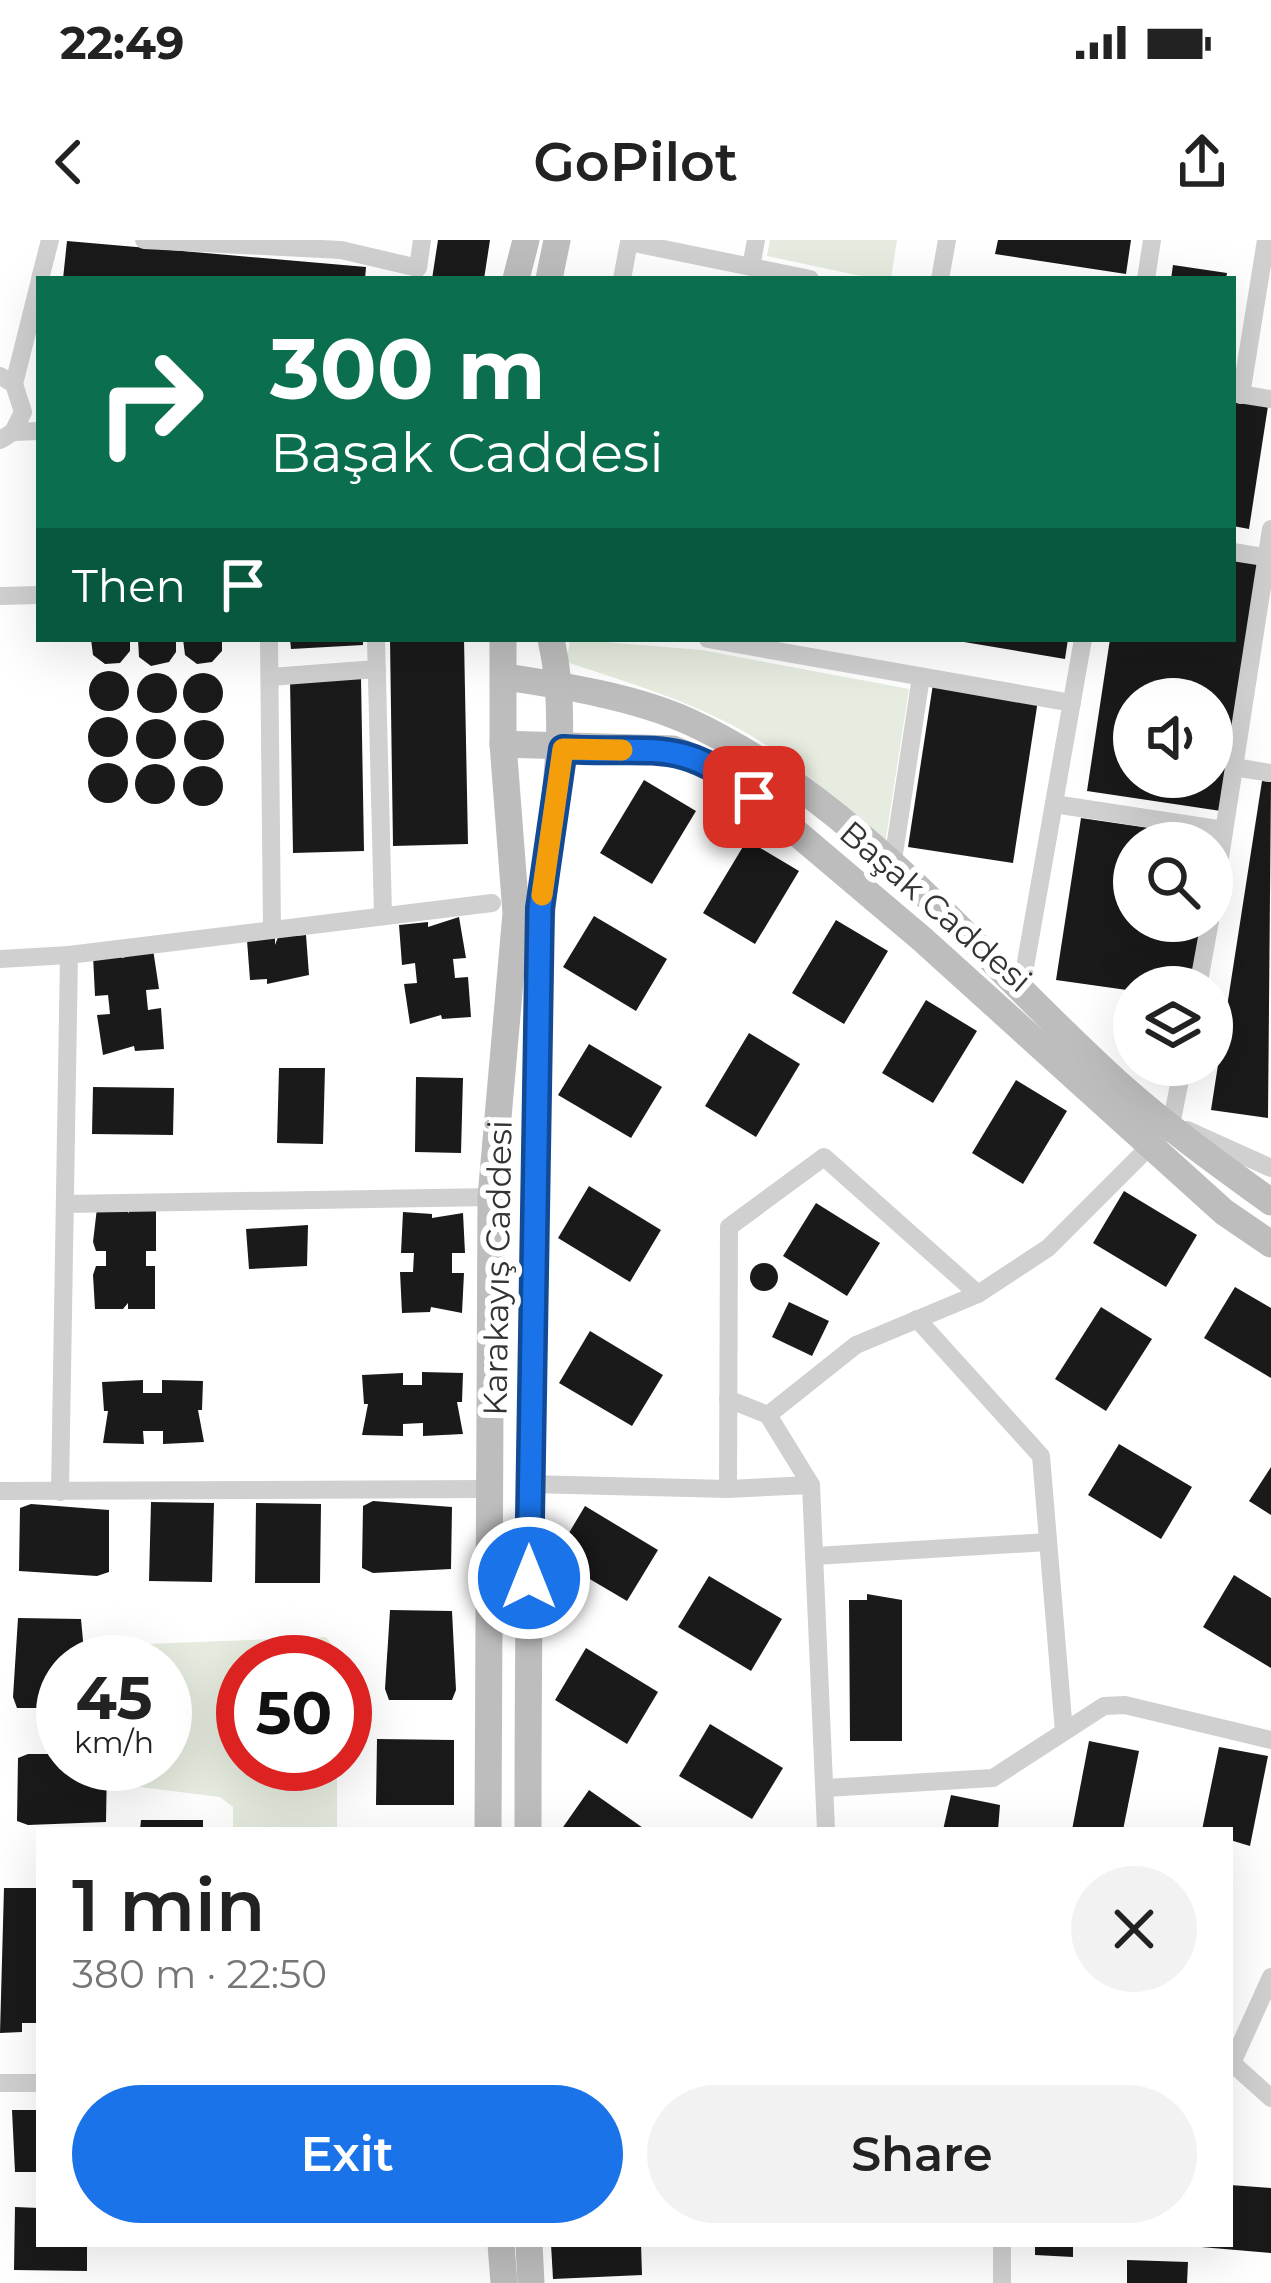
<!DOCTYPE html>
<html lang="en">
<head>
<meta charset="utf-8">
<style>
	:root { --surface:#fff; --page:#f2f2f2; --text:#222; --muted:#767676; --accent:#1a73e8 }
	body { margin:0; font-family:Montserrat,sans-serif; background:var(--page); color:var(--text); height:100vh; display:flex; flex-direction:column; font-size:45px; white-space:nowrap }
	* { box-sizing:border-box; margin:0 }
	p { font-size:39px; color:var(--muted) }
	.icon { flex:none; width:66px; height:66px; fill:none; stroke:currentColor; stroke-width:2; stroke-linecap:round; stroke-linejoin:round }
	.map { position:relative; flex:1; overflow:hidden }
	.drawer { position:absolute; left:36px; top:1587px; width:1197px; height:420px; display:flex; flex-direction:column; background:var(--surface); border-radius:0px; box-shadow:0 12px 48px #0002 }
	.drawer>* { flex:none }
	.banner { position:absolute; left:36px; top:36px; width:1200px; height:366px; border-radius:0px; box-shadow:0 12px 48px #0002; background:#0b6e4f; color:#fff; overflow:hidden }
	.controls { position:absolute; left:1113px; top:438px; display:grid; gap:24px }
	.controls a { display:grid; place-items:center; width:120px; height:120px; border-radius:50%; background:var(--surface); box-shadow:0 12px 48px #0002; font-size:60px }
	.speed { position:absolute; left:36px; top:1395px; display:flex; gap:24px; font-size:60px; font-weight:700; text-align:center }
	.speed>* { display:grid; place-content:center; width:156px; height:156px; border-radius:50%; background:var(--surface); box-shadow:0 12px 48px #0002; line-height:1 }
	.speed small { font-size:30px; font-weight:400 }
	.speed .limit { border:18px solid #d22; background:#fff; color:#111 }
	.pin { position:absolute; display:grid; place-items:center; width:102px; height:102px; color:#fff; margin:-51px; border-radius:24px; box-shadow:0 6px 18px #0006 }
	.me { position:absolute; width:132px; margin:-66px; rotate:0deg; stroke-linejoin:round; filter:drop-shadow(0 0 9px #0008) }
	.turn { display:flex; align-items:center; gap:42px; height:252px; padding:0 36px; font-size:54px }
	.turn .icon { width:156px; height:156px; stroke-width:2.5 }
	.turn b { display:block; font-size:84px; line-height:102px }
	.then { display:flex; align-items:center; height:114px; padding:0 36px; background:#0003; gap:24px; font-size:45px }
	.round { display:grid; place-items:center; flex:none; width:126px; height:126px; border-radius:63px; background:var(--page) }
	.summary { display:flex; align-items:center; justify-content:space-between; height:204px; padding:0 36px }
	h1 { font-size:72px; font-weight:600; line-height:90px }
	.cta { display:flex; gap:24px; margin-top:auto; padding:24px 36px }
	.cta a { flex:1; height:138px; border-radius:72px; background:var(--accent); color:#fff; font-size:48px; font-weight:600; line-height:138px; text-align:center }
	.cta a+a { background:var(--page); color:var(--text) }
	.status { display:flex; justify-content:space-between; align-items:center; height:84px; padding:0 60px; background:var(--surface); direction:ltr }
	.status svg { height:33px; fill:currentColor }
	header { display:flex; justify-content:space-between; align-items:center; height:156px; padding:0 36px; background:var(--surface); font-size:54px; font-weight:600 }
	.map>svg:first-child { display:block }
</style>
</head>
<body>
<div class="status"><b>22:49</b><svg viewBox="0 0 49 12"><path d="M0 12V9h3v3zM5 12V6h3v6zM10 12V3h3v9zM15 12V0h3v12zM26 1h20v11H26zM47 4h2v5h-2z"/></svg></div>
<header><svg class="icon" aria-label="back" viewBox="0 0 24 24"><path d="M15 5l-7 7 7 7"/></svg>GoPilot<svg class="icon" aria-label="share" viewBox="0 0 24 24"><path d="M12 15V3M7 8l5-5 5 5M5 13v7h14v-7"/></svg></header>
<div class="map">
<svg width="1271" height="2043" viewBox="0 0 1271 2043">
	<rect width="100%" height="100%" fill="#fff"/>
	<!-- green -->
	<g fill="#e6ecdf">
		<polygon points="770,0 897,0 891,39 875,39 767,16"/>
		<path d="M570,399L701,410L909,449L885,604C842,565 798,523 748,494C692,461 628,443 567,422Z"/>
		<polygon points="326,1397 336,1410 336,1422 243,1422 243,1524 337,1524 337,1590 233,1590 233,1567 220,1557 140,1547 128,1524 165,1524 165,1422 113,1422 119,1405"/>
	</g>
	<!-- building -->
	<g fill="#1a1a1a" fill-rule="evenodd">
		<polygon points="438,0 490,0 484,39 432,39"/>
		<polygon points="998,0 1131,0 1126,34 995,14"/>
		<polygon points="67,1 366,27 365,39 63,39"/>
		<polygon points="1173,25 1227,33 1226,39 1171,39"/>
		<polygon points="1233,161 1268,166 1249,289 1233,286"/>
		<path d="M1233,315L1260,319L1221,571L1087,551L1110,399H1233ZM1134,459H1212V537H1134Z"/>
		<polygon points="91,399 130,399 130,411 120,423 105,424 93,415"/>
		<polygon points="138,399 176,399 176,412 169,422 151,426 139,417"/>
		<polygon points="183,399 222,399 222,411 212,422 197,424 185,415"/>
		<polygon points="290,399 363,399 363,405 291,409"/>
		<polygon points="390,399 464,399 468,604 393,606"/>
		<polygon points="946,399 1068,399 1065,419"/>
		<circle cx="109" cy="451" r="20"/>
		<circle cx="203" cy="453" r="20"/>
		<circle cx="157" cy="453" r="20"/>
		<polygon points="361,438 364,611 293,613 290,439"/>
		<polygon points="933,444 1038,460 1013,623 908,607"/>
		<circle cx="108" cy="497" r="20"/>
		<circle cx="156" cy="499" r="20"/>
		<circle cx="204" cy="500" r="20"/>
		<circle cx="108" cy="543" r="20"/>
		<circle cx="155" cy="544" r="20"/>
		<circle cx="203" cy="546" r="20"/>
		<polygon points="644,540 696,571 652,644 600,613"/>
		<polygon points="1262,541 1271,542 1268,878 1211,870"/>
		<polygon points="1081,578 1217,598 1216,603 1134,603 1134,681 1204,681 1194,747 1134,747 1134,751 1056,740"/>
		<polygon points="747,600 799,631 755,704 703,673"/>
		<polygon points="594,676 667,719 636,771 563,727"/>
		<polygon points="459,677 466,718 453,719 454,728 455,738 468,737 471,777 442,779 441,775 410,784 404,744 417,743 415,723 402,725 399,685 428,682 428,687"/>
		<polygon points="836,680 888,711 844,784 792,753"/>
		<polygon points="306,695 309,735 267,744 267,739 250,740 247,700 275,698 275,705 278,697"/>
		<polygon points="153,709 159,749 146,750 148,770 161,768 164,809 135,811 134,806 103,815 97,775 110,774 109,764 108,755 95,756 93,715 121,713 122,718"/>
		<polygon points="926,760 977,791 933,863 882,833"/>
		<polygon points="749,793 800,824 756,897 705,866"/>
		<polygon points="589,804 662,847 631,898 558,855"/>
		<polygon points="279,828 325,828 323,904 277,903"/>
		<polygon points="416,837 463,838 461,913 415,912"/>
		<polygon points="1016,840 1067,871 1023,944 972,913"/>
		<polygon points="93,847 174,848 173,895 92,894"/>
		<polygon points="589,946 661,990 630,1042 558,998"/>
		<polygon points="1124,951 1197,995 1166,1047 1093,1003"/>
		<polygon points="816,963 880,1003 847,1056 783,1016"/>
		<polygon points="97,968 124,968 129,973 129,968 156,968 156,1011 146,1011 146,1026 155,1026 155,1069 128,1069 128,1063 123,1069 95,1069 93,1035 96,1026 106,1026 106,1011 96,1011 93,1002"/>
		<polygon points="403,972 432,974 432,978 463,973 465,1013 452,1013 452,1033 464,1033 462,1073 431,1067 430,1072 402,1073 400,1032 413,1032 414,1013 401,1013"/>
		<polygon points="308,985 307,1026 249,1029 246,989"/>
		<circle cx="764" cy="1037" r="14"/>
		<polygon points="1235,1047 1271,1068 1271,1138 1204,1098"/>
		<polygon points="789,1062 829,1081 812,1116 772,1097"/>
		<polygon points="1101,1067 1152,1099 1106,1171 1055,1139"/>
		<polygon points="590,1091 663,1135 632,1186 559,1143"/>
		<polygon points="422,1132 463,1133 462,1162 457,1162 463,1194 423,1196 423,1183 403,1184 403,1196 362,1195 368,1164 364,1164 362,1135 403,1133 403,1145 422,1145"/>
		<polygon points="143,1140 143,1153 162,1153 162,1140 203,1141 202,1170 198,1170 204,1202 163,1204 163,1191 143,1191 144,1204 103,1203 108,1171 104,1171 102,1142"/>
		<polygon points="1119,1204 1192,1247 1161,1299 1088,1255"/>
		<polygon points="1271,1227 1271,1275 1249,1261"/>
		<polygon points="373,1261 452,1267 451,1329 373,1333 362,1328 363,1266"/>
		<polygon points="151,1262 214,1263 212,1342 149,1341"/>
		<polygon points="256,1263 321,1264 320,1343 255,1343"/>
		<polygon points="31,1264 109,1270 109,1332 97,1336 19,1331 20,1268"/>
		<polygon points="585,1266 658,1310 627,1361 554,1318"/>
		<polygon points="1234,1335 1271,1358 1271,1428 1203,1387"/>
		<polygon points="709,1336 782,1379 751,1431 678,1387"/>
		<polygon points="867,1354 902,1360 902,1501 850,1501 849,1360 867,1360"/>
		<polygon points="390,1370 452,1371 456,1450 452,1460 389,1460 385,1449"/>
		<polygon points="18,1378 81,1379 85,1422 63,1422 63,1468 17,1468 13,1457"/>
		<polygon points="586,1408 658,1452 627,1504 555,1460"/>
		<polygon points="710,1484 783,1528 752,1579 679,1536"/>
		<polygon points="377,1499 454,1500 454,1565 376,1565"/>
		<polygon points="1089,1501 1139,1511 1123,1590 1072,1590"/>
		<polygon points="1219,1507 1268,1516 1250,1606 1230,1600 1230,1590 1202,1590"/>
		<polygon points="28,1514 63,1514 63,1524 107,1524 106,1582 28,1585 17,1581 18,1518"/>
		<polygon points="589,1550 646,1590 561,1590"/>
		<polygon points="951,1555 1000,1565 998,1590 943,1590"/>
		<polygon points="141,1580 203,1580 203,1590 140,1590"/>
		<polygon points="4,1648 39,1648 39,1783 22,1783 22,1792 0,1793"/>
		<polygon points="12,1870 39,1870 39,1932 15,1932"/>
		<polygon points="1230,1945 1271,1948 1271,2013 1201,2007 1230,2004"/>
		<polygon points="15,1967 39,1968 39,2004 87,2004 87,2031 14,2030"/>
		<polygon points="551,2004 641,2004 642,2035 553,2039"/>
		<polygon points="1035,2004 1073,2004 1073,2017 1035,2015"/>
		<polygon points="1127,2020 1188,2022 1187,2043 1127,2043"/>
	</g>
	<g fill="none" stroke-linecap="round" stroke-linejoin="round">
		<!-- street -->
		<g stroke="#d0d0d0" stroke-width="18">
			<polyline points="144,0 341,10 418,28 422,0"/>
			<polyline points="751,27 756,0"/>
			<polyline points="40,39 50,0"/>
			<polyline points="622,39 629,2 810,39"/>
			<polyline points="940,39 947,0"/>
			<polyline points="1146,39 1152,0"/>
			<polyline points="0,136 14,144 23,172 13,192 0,200"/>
			<polyline points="14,144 39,44"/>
			<polyline points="1233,153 1271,159"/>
			<polyline points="1241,155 1266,0"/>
			<polyline points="13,192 39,191"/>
			<polyline points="1233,312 1271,318"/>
			<polyline points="0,356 39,355"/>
			<polyline points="269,399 272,689"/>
			<polyline points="376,399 383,675"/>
			<polyline points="708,399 1072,463"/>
			<polyline points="270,437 377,429"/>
			<polyline points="1234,527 1271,533"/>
			<polyline points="1054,564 1224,590"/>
			<polyline points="892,627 921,437"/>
			<polyline points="1212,669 1271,289"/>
			<polyline points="0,719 69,715"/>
			<polyline points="1198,747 1210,681"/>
			<polyline points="1021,750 1083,399"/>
			<polyline points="1187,890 1271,928"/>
			<polyline points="65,964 491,957"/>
			<polyline points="917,1079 1041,1216 1064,1492"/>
			<polyline points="728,1159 768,1175 811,1245"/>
			<polyline points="768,1175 856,1105 978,1054 1048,1008 1171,885 1183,825"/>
			<polyline points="529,1244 728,1249 811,1245 826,1590"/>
			<polyline points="728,1249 729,987 824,917 978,1054"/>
			<polyline points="0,1251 490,1249"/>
			<polyline points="60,1252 69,715 492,663"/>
			<polyline points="815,1316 1048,1302"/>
			<polyline points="826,1548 993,1538 1104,1466 1125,1465 1271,1500"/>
			<polyline points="1271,1737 1232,1823 1271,1858"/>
			<polyline points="0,1843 39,1843"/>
			<polyline points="1002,2043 1002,2004"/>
		</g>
		<!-- secondary -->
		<g stroke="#bdbdbd" stroke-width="27">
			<polyline points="516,39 526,0"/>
			<polyline points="549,39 557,0"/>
			<path d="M505,437C565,446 635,457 690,482C861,562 982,721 1120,845C1167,887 1220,925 1271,962"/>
			<polyline points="503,504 673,509 721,529 922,699 1224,972 1271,1004"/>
			<polyline points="488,1590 491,957 516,673 503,504 503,399"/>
			<path d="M528,1590C528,1298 533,1007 539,715C542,608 575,505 551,399"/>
			<polyline points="501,2004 504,2043"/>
			<polyline points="529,2004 531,2043"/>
		</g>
	</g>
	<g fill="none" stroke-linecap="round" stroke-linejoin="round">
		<!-- route casing -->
		<g stroke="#114b97" stroke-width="30">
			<path id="route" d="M529,1338L540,668L563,509C650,515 681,494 754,557"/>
		</g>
		<!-- route -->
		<use href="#route" stroke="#1a73e8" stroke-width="21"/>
		<!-- slow -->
		<polyline stroke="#f59e0b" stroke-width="21" points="542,655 563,509 622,510"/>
	</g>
	<g text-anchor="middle" stroke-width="12" stroke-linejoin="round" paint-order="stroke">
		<!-- street labels -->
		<g font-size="33" fill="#333" stroke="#fff">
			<text transform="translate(936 666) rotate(41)" y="12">Başak Caddesi</text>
			<text transform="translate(497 1028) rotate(-89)" y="12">Karakayış Caddesi</text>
		</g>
	</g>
</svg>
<div class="controls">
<a><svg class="icon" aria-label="sound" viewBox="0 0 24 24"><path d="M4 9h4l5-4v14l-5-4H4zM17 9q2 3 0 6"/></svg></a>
<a><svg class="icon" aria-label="search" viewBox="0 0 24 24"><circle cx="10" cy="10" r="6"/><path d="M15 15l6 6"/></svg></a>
<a><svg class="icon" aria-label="layers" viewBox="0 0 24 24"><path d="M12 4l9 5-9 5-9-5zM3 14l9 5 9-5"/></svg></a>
</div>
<div class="speed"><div>45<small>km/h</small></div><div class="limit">50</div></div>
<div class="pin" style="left:754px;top:557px;background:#d93025"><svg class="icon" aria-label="arrive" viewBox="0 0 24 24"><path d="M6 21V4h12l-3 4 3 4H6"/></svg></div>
<svg class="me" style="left:529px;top:1338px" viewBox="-20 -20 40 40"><circle r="17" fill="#1a73e8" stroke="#fff" stroke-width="3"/><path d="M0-11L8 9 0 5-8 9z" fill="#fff"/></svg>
<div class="banner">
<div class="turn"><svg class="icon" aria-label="right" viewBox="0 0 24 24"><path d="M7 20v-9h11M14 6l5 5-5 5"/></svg><div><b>300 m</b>Başak Caddesi</div></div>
<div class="then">Then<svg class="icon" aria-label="arrive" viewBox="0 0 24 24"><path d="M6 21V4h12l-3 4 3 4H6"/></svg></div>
</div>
<section class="drawer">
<div class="summary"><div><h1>1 min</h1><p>380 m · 22:50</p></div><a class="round"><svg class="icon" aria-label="close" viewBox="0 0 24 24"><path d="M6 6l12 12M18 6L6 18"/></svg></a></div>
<div class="cta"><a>Exit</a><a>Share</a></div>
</section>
</div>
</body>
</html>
